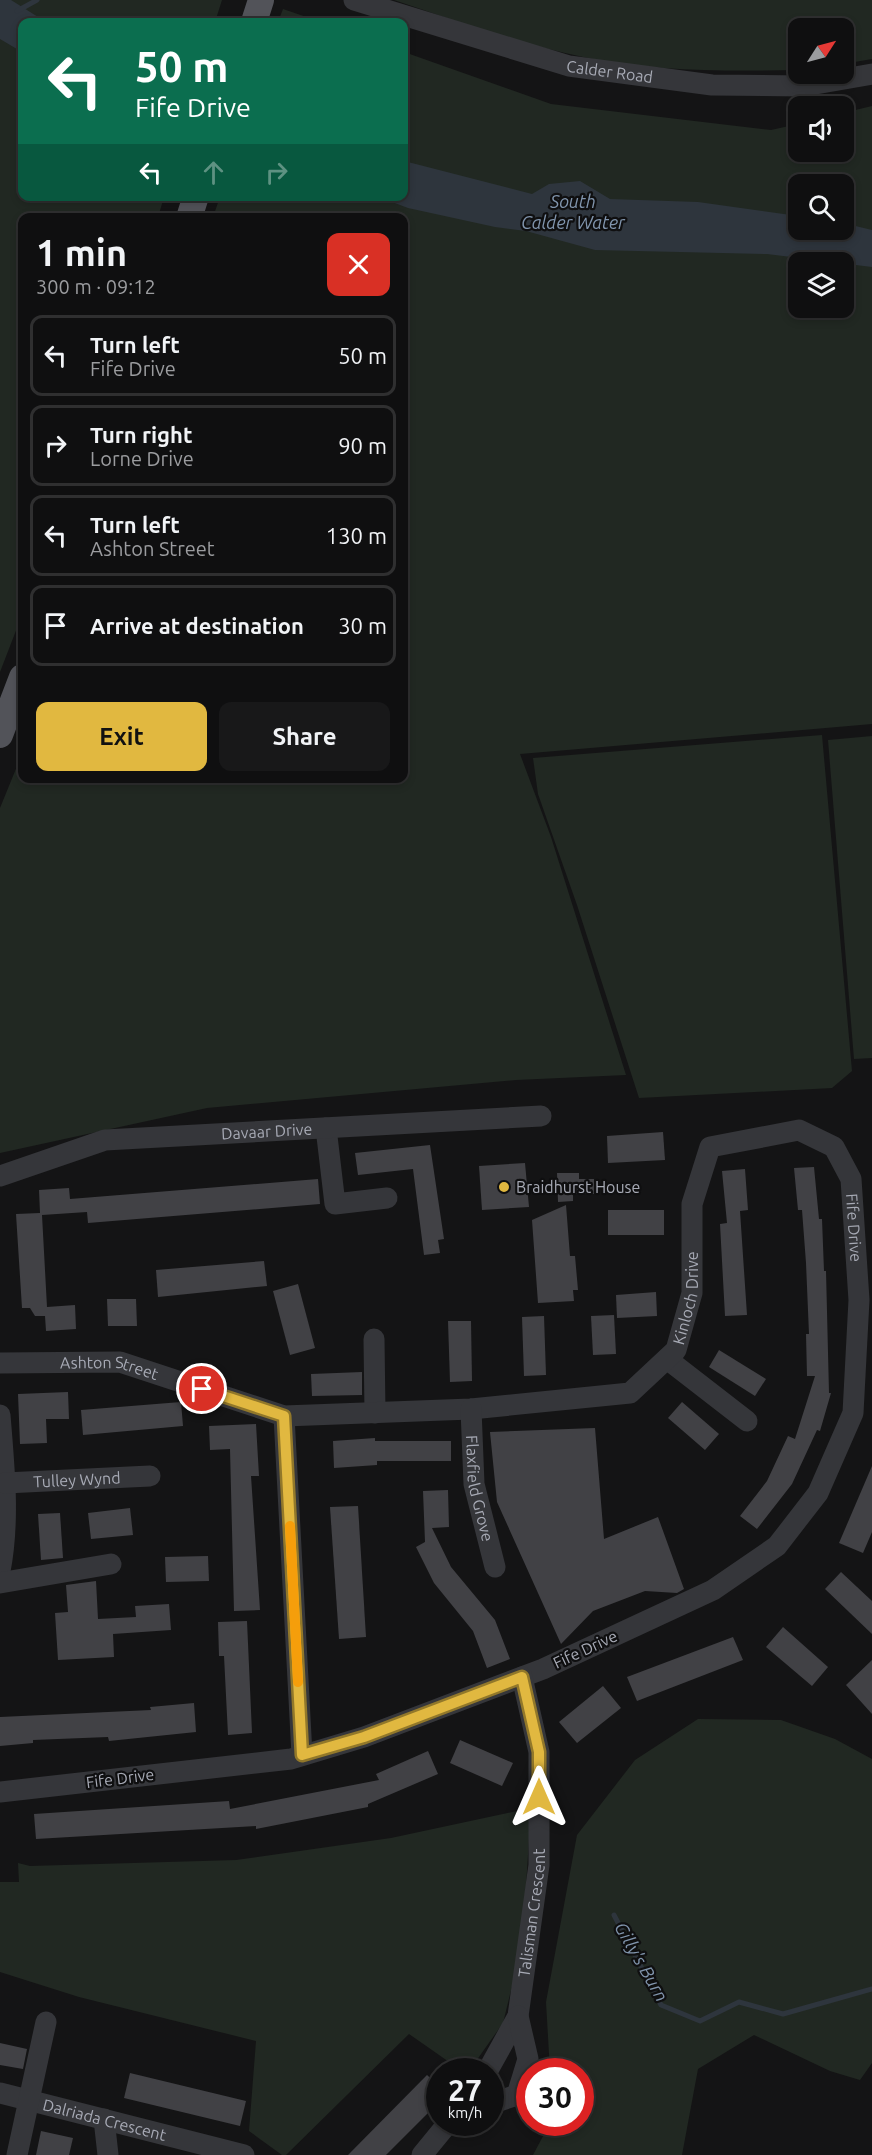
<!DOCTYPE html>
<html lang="en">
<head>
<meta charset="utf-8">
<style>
	:root { --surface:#0f0f10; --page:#181819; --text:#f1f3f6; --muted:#9b9c9f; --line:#2f2f30; --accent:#e1b840 }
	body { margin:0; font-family:Ubuntu,sans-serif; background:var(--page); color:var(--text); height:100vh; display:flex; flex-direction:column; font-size:22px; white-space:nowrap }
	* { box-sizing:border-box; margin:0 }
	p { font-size:20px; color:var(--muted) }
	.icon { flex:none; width:33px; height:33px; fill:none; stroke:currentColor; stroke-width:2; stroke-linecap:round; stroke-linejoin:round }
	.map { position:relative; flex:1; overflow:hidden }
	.drawer { position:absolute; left:18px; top:213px; width:390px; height:570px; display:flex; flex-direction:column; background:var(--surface); border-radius:12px; box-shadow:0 3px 9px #0003,0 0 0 2px var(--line) }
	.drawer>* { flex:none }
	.banner { position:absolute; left:18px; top:18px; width:390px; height:183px; border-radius:12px; box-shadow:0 3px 9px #0003,0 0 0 2px var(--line); background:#0b6e4f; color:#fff; overflow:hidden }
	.needle { width:39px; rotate:54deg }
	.buttons { position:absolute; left:788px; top:18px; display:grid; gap:12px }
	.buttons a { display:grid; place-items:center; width:66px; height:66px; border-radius:12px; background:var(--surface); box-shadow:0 3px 9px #0003,0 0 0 2px var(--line); font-size:30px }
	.speed { position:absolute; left:426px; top:2058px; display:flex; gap:12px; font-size:30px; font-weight:700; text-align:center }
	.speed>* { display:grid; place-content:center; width:78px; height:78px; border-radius:50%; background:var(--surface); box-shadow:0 3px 9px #0003,0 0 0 2px var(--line); line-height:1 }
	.speed small { font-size:15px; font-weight:400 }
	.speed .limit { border:9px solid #d22; background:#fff; color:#111 }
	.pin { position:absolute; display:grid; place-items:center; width:51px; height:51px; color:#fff; margin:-26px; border:3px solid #fff; border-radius:50%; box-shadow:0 2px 6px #0007 }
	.me { position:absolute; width:66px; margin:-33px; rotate:0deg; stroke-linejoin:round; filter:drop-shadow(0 0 4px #0008) }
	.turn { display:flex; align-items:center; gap:21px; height:126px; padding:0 18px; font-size:27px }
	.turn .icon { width:78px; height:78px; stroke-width:2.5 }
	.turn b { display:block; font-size:42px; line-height:51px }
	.lanes { display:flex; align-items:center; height:57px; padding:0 18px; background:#0003; justify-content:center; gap:30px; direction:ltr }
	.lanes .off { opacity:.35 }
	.round { display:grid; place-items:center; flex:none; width:63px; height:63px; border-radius:12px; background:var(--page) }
	.headline { display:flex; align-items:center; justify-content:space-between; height:102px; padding:0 18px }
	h1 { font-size:36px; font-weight:700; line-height:45px }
	.button { display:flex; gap:12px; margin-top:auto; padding:12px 18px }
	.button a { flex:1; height:69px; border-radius:12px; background:var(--accent); color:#111; font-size:24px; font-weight:700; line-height:69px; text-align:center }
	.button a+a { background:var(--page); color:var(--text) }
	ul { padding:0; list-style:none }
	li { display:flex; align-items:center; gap:18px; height:81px; margin:0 12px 9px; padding:0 6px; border:3px solid var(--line); border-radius:12px }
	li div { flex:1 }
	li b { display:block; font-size:22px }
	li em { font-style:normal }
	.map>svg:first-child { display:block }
</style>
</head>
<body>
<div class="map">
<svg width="872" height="2155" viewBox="0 0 872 2155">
	<rect width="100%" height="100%" fill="#141415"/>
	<!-- green -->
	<g fill="#212822" fill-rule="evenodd">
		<polygon points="0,0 222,0 215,22 22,22 22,196 164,197 158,217 22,218 22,615 0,672"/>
		<path d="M394,0H872V59L843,64V28H798V70C727,71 653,72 583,57C519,44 456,21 394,0Z"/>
		<polygon points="283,9 321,22 278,22"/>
		<path d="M404,52L551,104L771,130L798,124V152H843V113L872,106V724L520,754L551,837L626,1075L516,1080L207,1108L0,1153V808L22,754V778H404V218L213,217L220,197L404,196ZM798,184H843V230H798ZM798,262H843V308H798Z"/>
		<polygon points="822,735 852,1071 832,1088 639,1098 577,905 538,794 533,758"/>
		<polygon points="872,736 872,1058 854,1059 828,740"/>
		<polygon points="698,1719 781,1720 835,1739 872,1759 872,2063 860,2080 830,2071 754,2035 698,2069 682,2155 533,2155 550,2123 580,2122 580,2072 550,2071 546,2002 577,1835 635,1760"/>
		<polygon points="531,1808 526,1886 516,1970 503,2023 469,2071 462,2071 409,2034 286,2155 282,2155 249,2131 256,2041 79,1997 0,1972 0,1882 19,1882 18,1863 30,1866 236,1860 391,1838"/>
	</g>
	<!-- water -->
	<g fill="#2e353d">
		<polygon points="0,0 11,0 46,22 22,22 22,52 0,39"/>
		<polygon points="404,161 532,194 549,184 580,181 610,199 698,202 798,216 798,230 843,230 843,223 872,230 872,267 767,254 595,250 526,231 495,227 408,208 379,197 404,196"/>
	</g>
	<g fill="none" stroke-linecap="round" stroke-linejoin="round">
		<!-- stream -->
		<g stroke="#2e353d" stroke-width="5">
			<polyline points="17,11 37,0"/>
			<polyline points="614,1915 661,2005 700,2021 739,2002 783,2014 872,1989"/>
		</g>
	</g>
	<!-- building -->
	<g fill="#414145">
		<polygon points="663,1132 665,1160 608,1163 607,1136"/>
		<polygon points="430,1145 444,1239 438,1240 440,1253 424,1255 413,1169 358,1175 355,1153"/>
		<polygon points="525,1163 529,1207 482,1210 479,1166"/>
		<polygon points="814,1167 819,1219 822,1219 824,1271 826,1271 829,1393 831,1393 820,1431 817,1430 792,1484 757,1529 740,1516 767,1481 788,1436 795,1439 815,1376 807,1376 806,1334 809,1334 806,1263 802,1210 798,1210 794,1168"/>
		<polygon points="745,1169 748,1210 740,1211 747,1315 725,1316 720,1224 727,1223 722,1171"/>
		<polygon points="557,1173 579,1173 579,1179 594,1179 594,1194 573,1194 573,1201 558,1202"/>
		<polygon points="318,1179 320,1204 88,1223 87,1212 42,1215 47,1307 75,1305 76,1329 46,1331 45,1316 35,1316 30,1308 22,1308 16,1214 40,1213 39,1190 69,1188 70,1199"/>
		<polygon points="566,1205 570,1256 575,1256 578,1290 573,1290 574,1301 538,1303 532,1220"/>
		<rect x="608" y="1210" width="56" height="25"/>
		<polygon points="264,1261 267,1286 158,1297 156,1270"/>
		<polygon points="298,1284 315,1348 290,1355 273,1291"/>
		<polygon points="656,1292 657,1316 617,1318 616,1295"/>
		<polygon points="107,1299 136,1299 137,1326 108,1326"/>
		<polygon points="614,1315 616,1354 593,1355 591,1316"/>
		<polygon points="544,1316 546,1375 524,1376 522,1317"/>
		<polygon points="448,1321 471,1321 472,1381 450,1382"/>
		<polygon points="719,1350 766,1379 755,1396 709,1367"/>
		<polygon points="362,1372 362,1395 312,1396 311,1374"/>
		<polygon points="68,1392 69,1419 46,1419 47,1443 20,1444 18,1394"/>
		<polygon points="181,1402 183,1426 83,1435 81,1410"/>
		<polygon points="682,1402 719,1434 705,1450 668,1418"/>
		<polygon points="256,1424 259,1476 251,1476 260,1610 234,1611 230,1449 210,1450 209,1426"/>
		<polygon points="595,1428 604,1539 658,1517 684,1589 677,1593 645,1591 593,1611 561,1644 497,1502 490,1432"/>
		<polygon points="375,1438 375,1441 451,1441 451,1461 377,1461 377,1465 334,1468 333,1441"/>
		<polygon points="872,1466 872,1532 863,1553 839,1543"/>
		<polygon points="448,1490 449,1527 432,1528 451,1567 495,1620 510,1659 487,1668 473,1631 434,1583 416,1547 425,1542 423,1491"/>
		<polygon points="358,1506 366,1637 339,1639 330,1507"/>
		<polygon points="130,1508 133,1535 91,1539 88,1513"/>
		<polygon points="60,1513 63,1558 41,1560 38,1514"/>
		<polygon points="208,1556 209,1581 166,1582 165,1557"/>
		<polygon points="841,1572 872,1601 872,1634 825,1589"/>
		<polygon points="96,1581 98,1619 136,1617 135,1606 169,1604 171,1630 113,1634 114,1657 58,1660 55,1613 68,1612 66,1585"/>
		<polygon points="247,1621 252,1733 228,1735 224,1656 219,1656 218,1622"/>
		<polygon points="783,1627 828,1667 812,1686 766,1647"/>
		<polygon points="733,1637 743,1660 637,1701 627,1677"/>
		<polygon points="872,1660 872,1714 846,1685"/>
		<polygon points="603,1686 621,1708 577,1743 559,1722"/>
		<polygon points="194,1703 196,1732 109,1741 108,1737 33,1740 33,1743 0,1746 0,1717 151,1710 150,1707"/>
		<polygon points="460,1740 513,1763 502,1786 450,1763"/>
		<polygon points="428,1751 438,1774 368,1804 368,1807 256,1829 256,1826 36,1839 34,1814 229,1801 230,1809 379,1780 376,1774"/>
		<polygon points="0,2043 27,2049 23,2069 0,2065"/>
		<polygon points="130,2073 246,2101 240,2126 124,2098"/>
		<polygon points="427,2075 440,2087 440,2101 386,2155 348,2155"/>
		<polygon points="41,2131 73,2138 69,2155 36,2155"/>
	</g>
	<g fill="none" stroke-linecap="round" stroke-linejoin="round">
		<!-- minor -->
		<g stroke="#35363a" stroke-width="21">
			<path id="s1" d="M354,0L569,66L712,85L804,86L872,74"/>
			<polyline points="326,1128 335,1204 387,1198"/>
			<path id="s2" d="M0,1176L105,1140L541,1116"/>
			<polyline points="374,1339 375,1413"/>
			<polyline points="667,1359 747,1421"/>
			<path id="s3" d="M0,1363L120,1362L284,1416L471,1409L630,1393L676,1350L692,1293V1204L710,1147L799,1130L834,1147L851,1179L859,1300L853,1413L818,1493L777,1546L713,1590L543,1669L364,1737L291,1759L0,1792"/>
			<path id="s4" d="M471,1409L474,1484L495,1567"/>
			<path d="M0,1415C4,1466 10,1520 0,1571"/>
			<polyline points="284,1416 302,1755"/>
			<path id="s5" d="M5,1483L150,1476"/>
			<polyline points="0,1583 111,1564"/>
			<path id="s6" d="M487,2072L518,2016L539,1865V1752L522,1677"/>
			<path id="s7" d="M0,2093L244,2155"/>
			<polyline points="490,2104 517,2095 528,2059 518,2016"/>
			<polyline points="104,2119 108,2155"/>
			<polyline points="17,2155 46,2022"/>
			<polyline points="422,2155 449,2122"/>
		</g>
		<!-- major -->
		<g stroke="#525359" stroke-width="26">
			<polyline points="254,22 261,0"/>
			<polyline points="189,218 196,196"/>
			<polyline points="0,735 22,677"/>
		</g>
	</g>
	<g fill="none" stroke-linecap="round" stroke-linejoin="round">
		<!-- route casing -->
		<g stroke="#92782a" stroke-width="15">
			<polyline id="route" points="202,1389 284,1416 302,1755 364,1737 522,1677 539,1752 539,1797"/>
		</g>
		<!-- route -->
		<use href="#route" stroke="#e1b840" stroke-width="10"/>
		<!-- slow -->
		<polyline stroke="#f59e0b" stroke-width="10" points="290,1526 298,1682"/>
	</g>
	<!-- markers -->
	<circle fill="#e1b840" stroke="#0f0f10" stroke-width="2" cx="504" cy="1187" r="6"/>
	<g text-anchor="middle" stroke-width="4.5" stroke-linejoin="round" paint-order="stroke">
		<!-- street labels -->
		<g font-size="16" fill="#a7aab5" stroke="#0f0f10">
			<text dy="6" stroke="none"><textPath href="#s1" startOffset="266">Calder Road</textPath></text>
			<text dy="6" stroke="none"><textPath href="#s2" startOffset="273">Davaar Drive</textPath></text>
			<text dy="6" stroke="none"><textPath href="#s3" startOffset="1125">Fife Drive</textPath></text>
			<text dy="6" stroke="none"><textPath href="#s3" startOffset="756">Kinloch Drive</textPath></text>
			<text dy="6" stroke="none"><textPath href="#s3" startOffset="110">Ashton Street</textPath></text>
			<text dy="6" stroke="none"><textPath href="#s5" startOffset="72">Tulley Wynd</textPath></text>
			<text dy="6" stroke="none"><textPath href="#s4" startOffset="80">Flaxfield Grove</textPath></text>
			<text transform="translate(585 1649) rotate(-25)" y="6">Fife Drive</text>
			<text transform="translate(120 1778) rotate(-7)" y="6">Fife Drive</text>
			<text dy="6" stroke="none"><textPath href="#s6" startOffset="168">Talisman Crescent</textPath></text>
			<text dy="6" stroke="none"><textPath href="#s7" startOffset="108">Dalriada Crescent</textPath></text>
		</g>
		<!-- poi labels -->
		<g font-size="16" fill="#a7aab5" stroke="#0f0f10" text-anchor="start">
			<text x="516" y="1193">Braidhurst House</text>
		</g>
		<!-- water labels -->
		<g font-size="18" font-style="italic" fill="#8195ad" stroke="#0f0f10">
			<text x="573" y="208">South<tspan x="573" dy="21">Calder Water</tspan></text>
			<text transform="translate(641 1962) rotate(60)" y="6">Gilly's Burn</text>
		</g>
	</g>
</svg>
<div class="buttons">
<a><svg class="needle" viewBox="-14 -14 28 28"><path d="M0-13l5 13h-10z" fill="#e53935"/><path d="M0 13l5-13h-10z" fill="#9b9c9f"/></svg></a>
<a><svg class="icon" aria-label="sound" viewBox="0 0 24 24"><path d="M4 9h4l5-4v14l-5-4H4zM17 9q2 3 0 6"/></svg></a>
<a><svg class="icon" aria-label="search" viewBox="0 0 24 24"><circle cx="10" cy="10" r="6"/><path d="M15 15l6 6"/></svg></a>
<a><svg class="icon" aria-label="layers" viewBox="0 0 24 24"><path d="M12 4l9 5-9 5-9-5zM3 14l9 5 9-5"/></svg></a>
</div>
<div class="speed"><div>27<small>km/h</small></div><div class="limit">30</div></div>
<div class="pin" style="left:202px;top:1389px;background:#d93025"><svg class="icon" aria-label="arrive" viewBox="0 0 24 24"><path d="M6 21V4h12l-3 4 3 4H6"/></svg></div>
<svg class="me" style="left:539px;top:1797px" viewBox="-20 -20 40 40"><path d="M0-17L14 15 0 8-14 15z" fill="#e1b840" stroke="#fff" stroke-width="4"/></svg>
<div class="banner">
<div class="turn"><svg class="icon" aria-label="left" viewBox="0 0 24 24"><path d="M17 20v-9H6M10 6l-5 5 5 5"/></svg><div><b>50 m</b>Fife Drive</div></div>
<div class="lanes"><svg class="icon" aria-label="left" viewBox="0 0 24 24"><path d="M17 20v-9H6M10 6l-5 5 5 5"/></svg><svg class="icon off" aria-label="ahead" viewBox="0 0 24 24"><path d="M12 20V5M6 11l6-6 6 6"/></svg><svg class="icon off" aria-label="right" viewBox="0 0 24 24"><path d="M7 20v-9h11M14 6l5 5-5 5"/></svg></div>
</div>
<section class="drawer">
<div class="headline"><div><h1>1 min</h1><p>300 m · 09:12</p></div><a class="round" style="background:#d93025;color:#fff"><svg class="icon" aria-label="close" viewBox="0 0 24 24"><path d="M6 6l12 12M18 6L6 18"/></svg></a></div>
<ul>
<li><svg class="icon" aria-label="left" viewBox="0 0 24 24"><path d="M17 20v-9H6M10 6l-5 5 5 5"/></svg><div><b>Turn left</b><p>Fife Drive</p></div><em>50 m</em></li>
<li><svg class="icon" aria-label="right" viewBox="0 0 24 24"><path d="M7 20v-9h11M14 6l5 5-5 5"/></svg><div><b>Turn right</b><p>Lorne Drive</p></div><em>90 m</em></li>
<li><svg class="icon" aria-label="left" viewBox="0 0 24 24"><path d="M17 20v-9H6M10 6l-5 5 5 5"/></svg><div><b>Turn left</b><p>Ashton Street</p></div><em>130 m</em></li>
<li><svg class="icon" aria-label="arrive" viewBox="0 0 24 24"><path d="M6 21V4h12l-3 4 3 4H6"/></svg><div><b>Arrive at destination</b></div><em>30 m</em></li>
</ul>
<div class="button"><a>Exit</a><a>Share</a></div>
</section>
</div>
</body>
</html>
